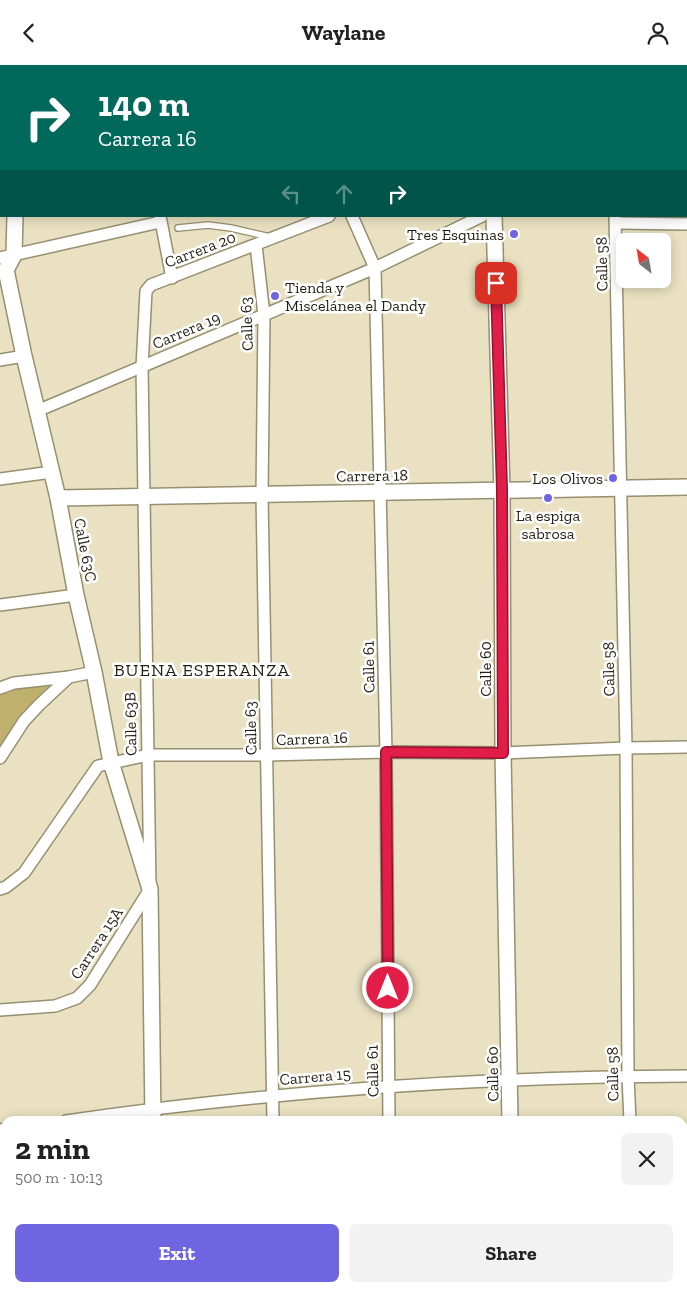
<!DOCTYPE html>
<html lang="en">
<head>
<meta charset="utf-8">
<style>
	:root { --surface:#fff; --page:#f2f2f2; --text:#222; --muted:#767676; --accent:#7065e0 }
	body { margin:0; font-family:"Zilla Slab",serif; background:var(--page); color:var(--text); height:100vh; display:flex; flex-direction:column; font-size:19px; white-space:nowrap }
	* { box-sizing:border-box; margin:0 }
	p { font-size:16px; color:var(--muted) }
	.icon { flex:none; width:28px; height:28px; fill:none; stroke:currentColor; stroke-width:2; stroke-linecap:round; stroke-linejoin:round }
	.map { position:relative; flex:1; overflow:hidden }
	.details { position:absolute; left:0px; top:1051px; width:688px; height:176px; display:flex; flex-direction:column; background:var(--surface); border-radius:15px 15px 0 0; box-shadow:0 2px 12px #0003 }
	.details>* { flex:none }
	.banner { position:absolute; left:0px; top:0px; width:688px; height:152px; box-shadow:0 2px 12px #0003; background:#00695c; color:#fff; overflow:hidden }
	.needle { width:32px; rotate:329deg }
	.tools { position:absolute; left:616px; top:168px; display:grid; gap:10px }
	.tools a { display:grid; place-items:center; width:55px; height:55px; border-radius:8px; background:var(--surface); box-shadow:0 2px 12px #0003; font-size:25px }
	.pin { position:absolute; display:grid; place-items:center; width:42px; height:42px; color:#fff; margin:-21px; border-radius:10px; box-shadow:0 2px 8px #0006 }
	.me { position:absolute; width:55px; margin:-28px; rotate:0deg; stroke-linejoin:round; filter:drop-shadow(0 0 4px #0008) }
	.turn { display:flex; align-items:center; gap:18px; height:105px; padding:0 15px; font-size:22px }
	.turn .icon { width:65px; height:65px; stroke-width:2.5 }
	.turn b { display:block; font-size:35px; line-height:42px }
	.lanes { display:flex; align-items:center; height:48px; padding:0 15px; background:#0003; justify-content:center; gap:25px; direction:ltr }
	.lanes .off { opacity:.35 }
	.round { display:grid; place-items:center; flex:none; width:52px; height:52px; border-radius:8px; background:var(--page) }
	.overview { display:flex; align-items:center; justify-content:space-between; height:85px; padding:0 15px }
	h1 { font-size:30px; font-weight:700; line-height:38px }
	.cta { display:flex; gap:10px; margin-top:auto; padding:10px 15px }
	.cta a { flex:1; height:58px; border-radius:8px; background:var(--accent); color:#fff; font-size:20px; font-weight:700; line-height:58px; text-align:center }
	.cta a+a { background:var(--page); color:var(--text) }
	header { display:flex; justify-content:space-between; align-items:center; height:65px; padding:0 15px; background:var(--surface); font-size:22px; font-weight:700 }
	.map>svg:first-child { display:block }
</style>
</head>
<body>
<header><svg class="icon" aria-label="back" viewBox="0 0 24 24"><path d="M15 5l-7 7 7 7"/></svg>Waylane<svg class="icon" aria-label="person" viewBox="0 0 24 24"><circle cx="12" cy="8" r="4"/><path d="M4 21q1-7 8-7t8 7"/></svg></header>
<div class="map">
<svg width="687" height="1227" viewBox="0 0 687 1227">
	<rect width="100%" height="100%" fill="#e9e1c1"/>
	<!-- built -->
	<g fill="#e1d8b0">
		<polygon points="0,0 93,0 93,1 1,1 0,52"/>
		<polygon points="634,1222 634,1227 533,1227 533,1223"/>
	</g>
	<!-- green -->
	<polygon fill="#c0b06d" points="57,618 0,685 0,624"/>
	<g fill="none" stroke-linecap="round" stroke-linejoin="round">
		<!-- service casing -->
		<g stroke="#968f70" stroke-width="8">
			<polyline id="service" points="178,163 208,160 231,163 270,172"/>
		</g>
		<!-- minor casing -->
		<g stroke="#968f70" stroke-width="14">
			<g id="minor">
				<polyline points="141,0 141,1"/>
				<polyline points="594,0 594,1"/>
				<polyline points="672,1 675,0"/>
				<polyline points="160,151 172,213"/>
				<polyline points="352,151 375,203 386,687 389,1056"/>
				<polyline points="615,151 626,683 628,1011 630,1056"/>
				<polyline points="616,158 687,159"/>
				<polyline points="256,180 264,250 262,430 273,1056"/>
				<polyline points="0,193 160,157"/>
				<polyline points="0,295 24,291"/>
				<polyline points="37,346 375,203 482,151"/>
				<polyline points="0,414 52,407"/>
				<polyline points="0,540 76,530"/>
				<polyline points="0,623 14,618 69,612 94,607"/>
				<polyline points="0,693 24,656 39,640 69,612"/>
				<polyline points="0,824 6,822 24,808 98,701 148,690 267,690 386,687 503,688 626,683 687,682"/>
				<polyline points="0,945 55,941 77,933 90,920 150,824 142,302 146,226 151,220 329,151"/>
				<path d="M66,1056C272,1026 479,1012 687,1011"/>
				<polyline points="0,1065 5,1064"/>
				<polyline points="35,1222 35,1227"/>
				<polyline points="277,1222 277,1227"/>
				<polyline points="393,1222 393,1227"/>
				<polyline points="637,1222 637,1227"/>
			</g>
		</g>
		<!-- tertiary casing -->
		<g stroke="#968f70" stroke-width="18">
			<g id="tertiary">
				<polyline points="443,0 443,1"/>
				<polyline points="229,1 232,0"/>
				<polyline points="0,60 1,59"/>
				<polyline points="0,91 1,96"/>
				<polyline points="15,151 14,190 6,205 24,291 58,433 76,530 94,607 111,697 150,824 153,1056"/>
				<polyline points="494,151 502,425 503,688 510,1056"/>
				<polyline points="58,433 687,422"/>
				<polyline points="155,1222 155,1227"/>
				<polyline points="515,1222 515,1227"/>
			</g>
		</g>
		<!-- service -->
		<use href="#service" stroke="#fff" stroke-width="5.5"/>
		<!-- minor -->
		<use href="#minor" stroke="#fff" stroke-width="11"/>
		<!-- tertiary -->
		<use href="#tertiary" stroke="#fff" stroke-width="15"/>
	</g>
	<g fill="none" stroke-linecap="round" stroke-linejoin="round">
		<!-- route casing -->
		<g stroke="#92132f" stroke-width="12">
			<polyline id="route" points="388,923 386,687 503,688 502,425 496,218"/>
		</g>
		<!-- route -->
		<use href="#route" stroke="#e11d48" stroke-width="9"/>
	</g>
	<!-- markers -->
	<g fill="#7065e0" stroke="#fff" stroke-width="2">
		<circle cx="514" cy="169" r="5"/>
		<circle cx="275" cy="231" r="5"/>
		<circle cx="613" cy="413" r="5"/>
		<circle cx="548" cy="433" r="5"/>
	</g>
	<g text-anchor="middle" stroke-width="5" stroke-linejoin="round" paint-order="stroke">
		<!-- poi labels -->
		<g font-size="16" fill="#211e12" stroke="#fff" text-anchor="end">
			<text x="504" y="175">Tres Esquinas</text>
			<text x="285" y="228" text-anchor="start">Tienda y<tspan x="285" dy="18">Miscelánea el Dandy</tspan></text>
			<text x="603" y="419">Los Olivos</text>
			<text x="548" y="456" text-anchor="middle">La espiga<tspan x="548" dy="18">sabrosa</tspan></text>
		</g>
		<!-- street labels -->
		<g font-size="16" fill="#211e12" stroke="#fff">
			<text transform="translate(200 184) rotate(-21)" y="6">Carrera 20</text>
			<text transform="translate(601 199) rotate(-91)" y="6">Calle 58</text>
			<text transform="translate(246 259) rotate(-92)" y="6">Calle 63</text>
			<text transform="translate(186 265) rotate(-23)" y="6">Carrera 19</text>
			<text transform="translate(372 410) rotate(-1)" y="6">Carrera 18</text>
			<text transform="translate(86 485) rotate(79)" y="6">Calle 63C</text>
			<text transform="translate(368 602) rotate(-91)" y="6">Calle 61</text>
			<text transform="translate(485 604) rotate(-90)" y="6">Calle 60</text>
			<text transform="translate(608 604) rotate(-91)" y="6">Calle 58</text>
			<text transform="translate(130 659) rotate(-91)" y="6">Calle 63B</text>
			<text transform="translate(250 663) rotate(-91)" y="6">Calle 63</text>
			<text transform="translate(312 673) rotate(-2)" y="6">Carrera 16</text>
			<text transform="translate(96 878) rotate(-57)" y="6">Carrera 15A</text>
			<text transform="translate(372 1006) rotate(-91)" y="6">Calle 61</text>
			<text transform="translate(492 1009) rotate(-91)" y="6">Calle 60</text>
			<text transform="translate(612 1009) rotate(-91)" y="6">Calle 58</text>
			<text transform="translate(315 1011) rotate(-5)" y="6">Carrera 15</text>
		</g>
		<!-- neighbourhood labels -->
		<g font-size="18" letter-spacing="1" fill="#211e12" stroke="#fff">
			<text x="202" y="611">BUENA ESPERANZA</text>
		</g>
	</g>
</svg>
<div class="tools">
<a><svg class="needle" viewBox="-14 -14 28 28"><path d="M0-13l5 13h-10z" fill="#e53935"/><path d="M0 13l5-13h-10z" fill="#767676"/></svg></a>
</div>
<div class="pin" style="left:496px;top:218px;background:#d93025"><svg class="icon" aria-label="arrive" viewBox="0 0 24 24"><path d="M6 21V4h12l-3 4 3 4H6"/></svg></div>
<svg class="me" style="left:388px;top:923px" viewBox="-20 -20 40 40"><circle r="17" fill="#e11d48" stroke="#fff" stroke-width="3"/><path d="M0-11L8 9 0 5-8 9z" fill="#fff"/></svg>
<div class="banner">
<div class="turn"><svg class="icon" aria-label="right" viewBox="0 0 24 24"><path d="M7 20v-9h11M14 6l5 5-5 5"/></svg><div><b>140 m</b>Carrera 16</div></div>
<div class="lanes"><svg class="icon off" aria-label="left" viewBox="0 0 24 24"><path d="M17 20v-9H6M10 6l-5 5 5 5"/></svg><svg class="icon off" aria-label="ahead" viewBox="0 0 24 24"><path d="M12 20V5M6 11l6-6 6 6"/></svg><svg class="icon" aria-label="right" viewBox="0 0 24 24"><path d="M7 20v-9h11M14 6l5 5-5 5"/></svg></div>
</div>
<section class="details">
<div class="overview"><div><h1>2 min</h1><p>500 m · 10:13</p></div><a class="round"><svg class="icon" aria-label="close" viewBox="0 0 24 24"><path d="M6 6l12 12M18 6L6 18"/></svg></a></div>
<div class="cta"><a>Exit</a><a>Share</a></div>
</section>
</div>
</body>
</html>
